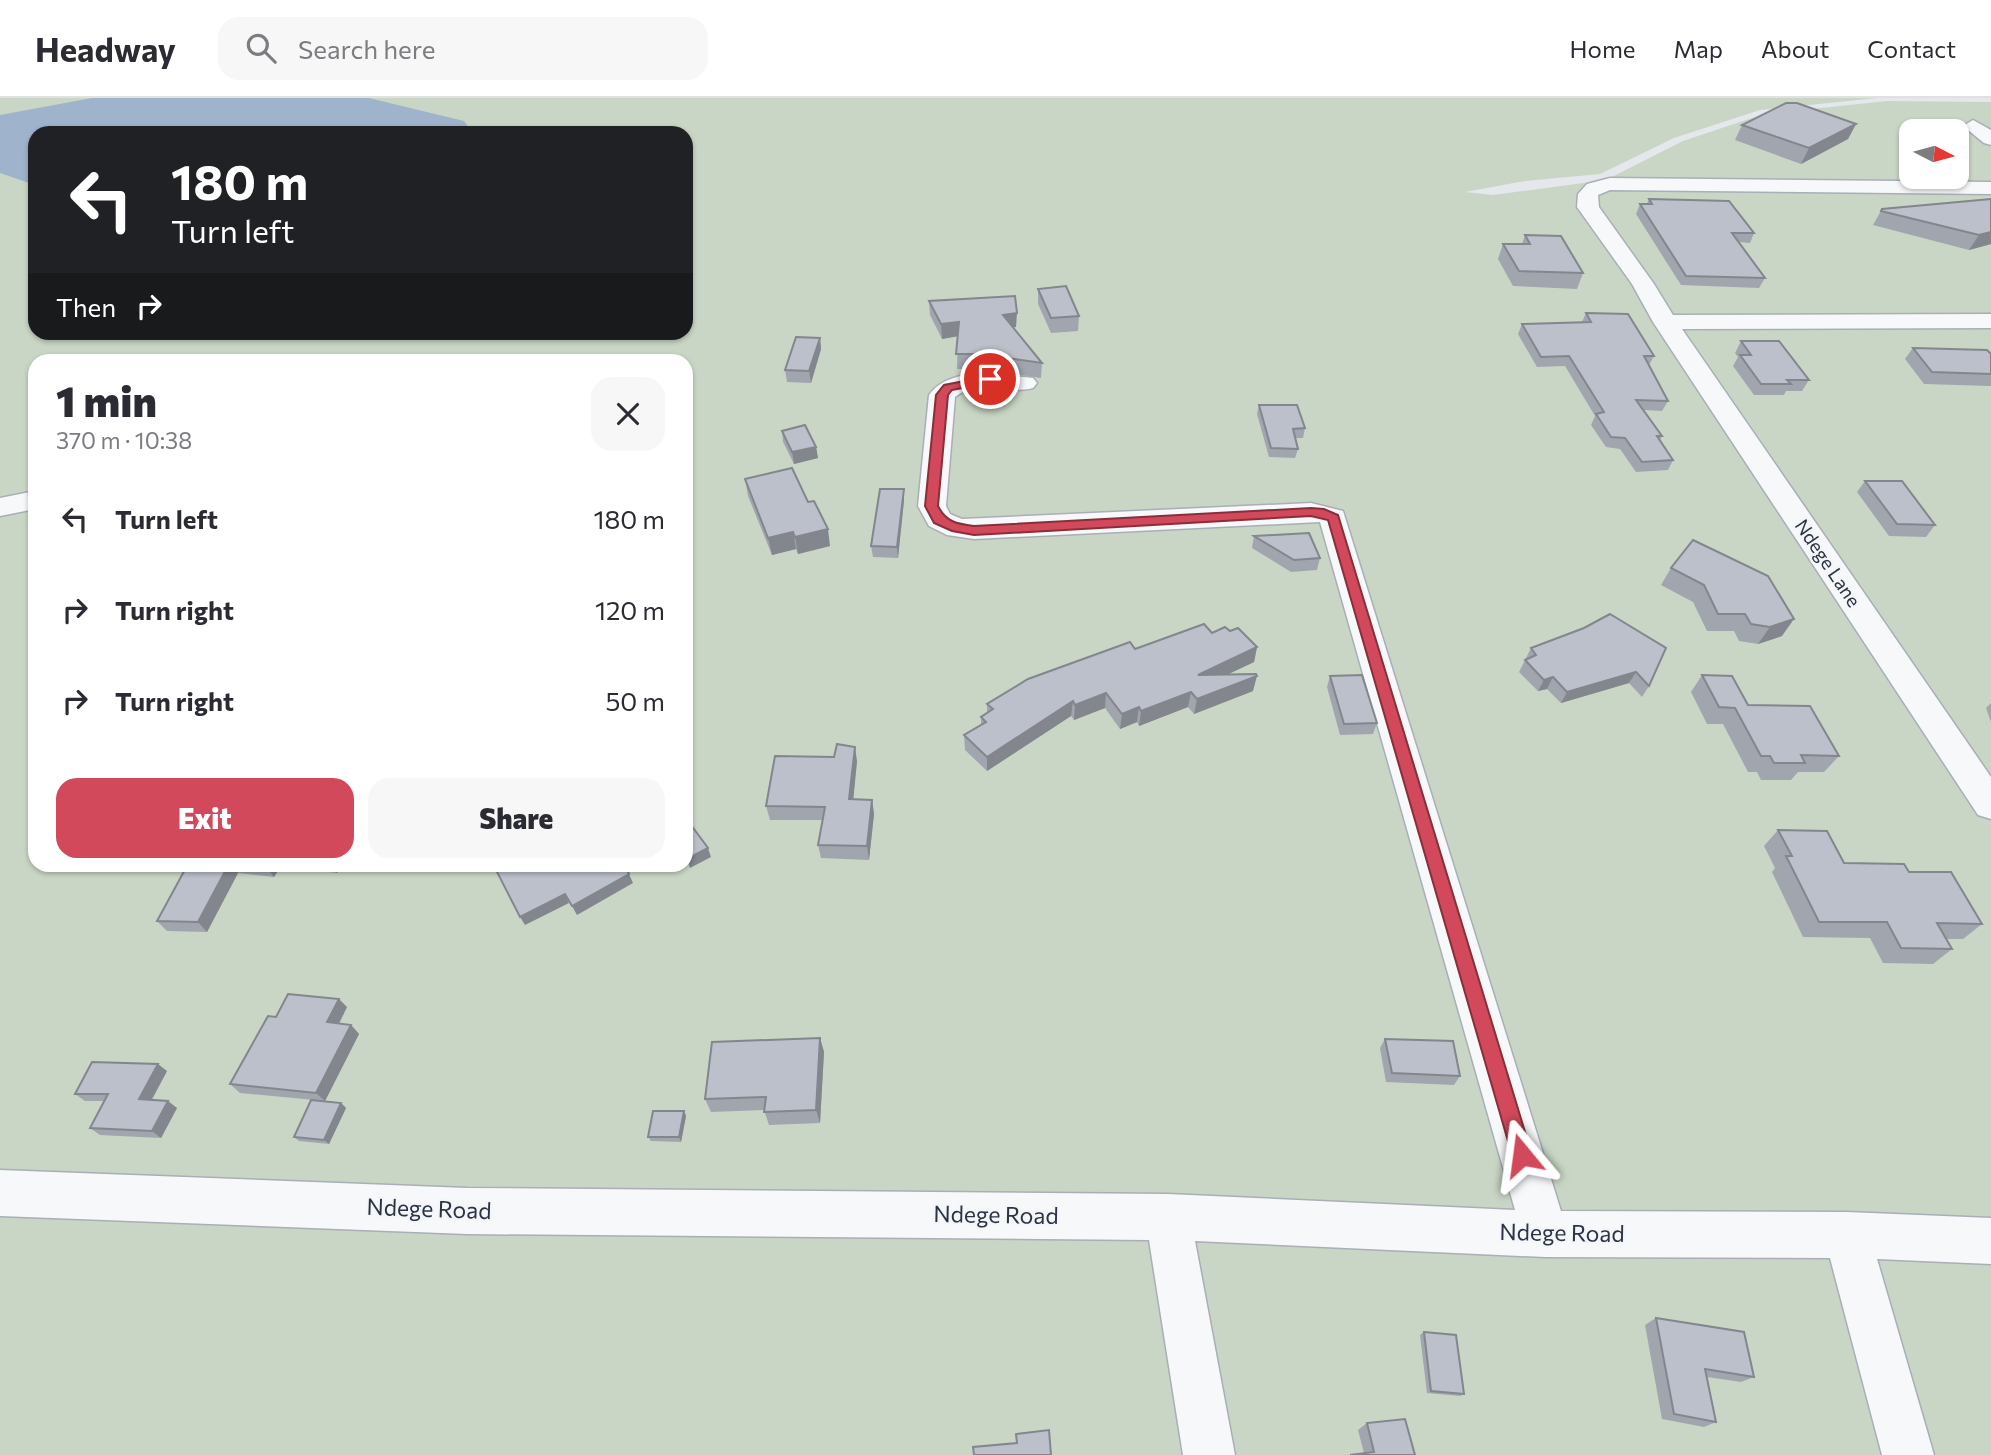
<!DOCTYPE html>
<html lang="en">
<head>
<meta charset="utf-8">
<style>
	:root { --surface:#fff; --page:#f7f7f7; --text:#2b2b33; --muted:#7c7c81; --line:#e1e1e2; --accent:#d1495b }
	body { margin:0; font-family:Commissioner,sans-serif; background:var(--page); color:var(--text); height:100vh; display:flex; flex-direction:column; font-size:26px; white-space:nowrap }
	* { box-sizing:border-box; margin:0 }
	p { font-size:23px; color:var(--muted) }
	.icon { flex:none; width:38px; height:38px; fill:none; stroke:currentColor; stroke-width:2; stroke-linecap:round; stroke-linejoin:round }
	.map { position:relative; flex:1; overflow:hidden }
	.drawer { position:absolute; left:28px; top:256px; width:665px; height:518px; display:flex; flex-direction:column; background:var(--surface); border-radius:21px; box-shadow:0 2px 5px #0004 }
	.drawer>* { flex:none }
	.guide { position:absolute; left:28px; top:28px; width:665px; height:214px; border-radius:21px; box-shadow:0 2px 5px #0004; background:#202124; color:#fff; overflow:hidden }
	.needle { width:46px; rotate:96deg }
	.controls { position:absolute; left:1899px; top:21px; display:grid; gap:14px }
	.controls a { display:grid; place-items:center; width:70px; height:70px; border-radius:14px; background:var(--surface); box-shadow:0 2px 5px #0004; font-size:35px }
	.pin { position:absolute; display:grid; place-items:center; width:60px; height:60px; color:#fff; margin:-30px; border:4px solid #fff; border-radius:50%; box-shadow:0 2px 7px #0007 }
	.me { position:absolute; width:77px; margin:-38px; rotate:344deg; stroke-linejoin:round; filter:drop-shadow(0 0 5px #0008) }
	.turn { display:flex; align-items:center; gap:24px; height:147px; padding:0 28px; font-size:32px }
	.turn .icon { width:91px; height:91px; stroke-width:2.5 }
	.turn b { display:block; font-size:49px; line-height:60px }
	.then { display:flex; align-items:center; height:66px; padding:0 28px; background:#0003; gap:14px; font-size:26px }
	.round { display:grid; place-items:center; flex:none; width:74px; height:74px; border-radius:21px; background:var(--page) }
	.summary { display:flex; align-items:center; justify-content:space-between; height:119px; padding:0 28px }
	h1 { font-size:42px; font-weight:800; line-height:52px }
	.primary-button { display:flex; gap:14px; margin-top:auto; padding:14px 28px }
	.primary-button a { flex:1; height:80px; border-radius:21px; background:var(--accent); color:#fff; font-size:28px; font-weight:800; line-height:80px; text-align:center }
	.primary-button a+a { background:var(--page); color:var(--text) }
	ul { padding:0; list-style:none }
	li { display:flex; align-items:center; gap:21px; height:91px; padding:0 28px }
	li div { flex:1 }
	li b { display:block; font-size:26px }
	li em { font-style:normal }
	header { display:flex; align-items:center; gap:42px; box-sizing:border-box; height:98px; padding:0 35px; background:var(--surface); border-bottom:2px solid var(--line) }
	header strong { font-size:33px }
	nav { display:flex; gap:38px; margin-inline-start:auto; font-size:24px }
	.search { width:490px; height:63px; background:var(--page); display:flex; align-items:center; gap:18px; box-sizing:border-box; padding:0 24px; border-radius:21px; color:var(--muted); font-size:26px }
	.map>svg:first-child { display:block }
</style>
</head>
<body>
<header>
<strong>Headway</strong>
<div class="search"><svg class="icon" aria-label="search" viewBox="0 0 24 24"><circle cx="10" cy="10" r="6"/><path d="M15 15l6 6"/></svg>Search here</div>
<nav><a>Home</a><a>Map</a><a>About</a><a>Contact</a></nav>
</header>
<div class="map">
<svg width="1991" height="1357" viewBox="0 0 1991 1357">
	<rect width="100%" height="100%" fill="#e4e7ec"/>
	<!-- green -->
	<path fill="#c9d6c5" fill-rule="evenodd" d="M0,0H1877L1760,12L1674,40L1600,76L1525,83L1465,94L1493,97L1606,82L1683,43L1764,16L1887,3L1991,4V1357H0ZM1911,33H1956V79H1911ZM35,35H686V234H35ZM35,262H686V766H35Z"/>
	<!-- water -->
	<polygon fill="#9fb4cc" points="92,0 369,0 464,23 473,35 35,35 35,87 0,75 0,17"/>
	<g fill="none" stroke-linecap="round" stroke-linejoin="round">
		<!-- minor casing -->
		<g stroke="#a9aeb7" stroke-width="3">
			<g id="minor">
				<polygon points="1973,22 1991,32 1991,47 1984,45 1963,28"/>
				<polygon points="1610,80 1991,84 1991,96 1610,92 1598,97 1599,109 1654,186 1673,217 1991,216 1991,230 1682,231 1991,679 1991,721 1978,717 1653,224 1632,186 1577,109 1578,96 1587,86"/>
				<path d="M981,275L1033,280L1037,285L1033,290C1007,297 978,281 955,299L946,408L950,416L962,421L1311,405L1343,413L1561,1113L1847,1114L1991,1120V1166L1877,1161L1934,1357H1882L1830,1160L1545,1159L1195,1143L1235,1357H1183L1149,1142L467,1136L0,1118V1072L467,1090L1168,1096L1515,1112L1320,424L974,441L947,437L929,428L918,408L929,297C941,280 962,277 981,275Z"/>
				<polygon points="35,393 35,411 0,418 0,400"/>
			</g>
		</g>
		<!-- minor -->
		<use href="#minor" fill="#f7f8fa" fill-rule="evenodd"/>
	</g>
	<!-- wall -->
	<g fill="#a1a5ae">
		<polygon points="1856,26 1848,41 1801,66 1735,42 1742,27"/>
		<polygon points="1649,101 1754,135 1750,145 1739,144 1765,180 1759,190 1681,187 1636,116 1640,106 1647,106"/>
		<polygon points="1991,101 1991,146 1969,152 1873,127 1882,111"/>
		<polygon points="1525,137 1583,175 1577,191 1513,188 1498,161 1503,146 1522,146"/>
		<polygon points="1038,191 1079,218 1078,233 1051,235 1038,206"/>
		<polygon points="929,203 1016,229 1013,229 1042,265 1041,280 980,271 957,271 958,238 942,241 930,217"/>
		<polygon points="1586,215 1654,258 1649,267 1668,303 1662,313 1644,312 1662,338 1660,342 1673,362 1668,372 1636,374 1620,351 1606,349 1591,327 1595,318 1565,268 1537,269 1518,236 1522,226 1582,224"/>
		<polygon points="820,240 821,251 811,285 787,284 785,272"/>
		<polygon points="1741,243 1809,282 1802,293 1786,293 1784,297 1754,297 1733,268 1738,259 1735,255"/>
		<polygon points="1913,250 1991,256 1991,288 1924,286 1905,261"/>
		<polygon points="1259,307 1305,330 1303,340 1295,340 1298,351 1295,360 1269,359 1257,316"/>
		<polygon points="782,333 816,349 818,360 794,366 783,344"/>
		<polygon points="745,381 808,404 830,448 798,456 796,451 772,457 748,398"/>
		<polygon points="1865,383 1935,427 1926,439 1889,438 1857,394"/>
		<polygon points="904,391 904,402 898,460 873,459 871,448"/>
		<polygon points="1254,438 1320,460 1317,472 1291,474 1252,450"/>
		<polygon points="1693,442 1782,538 1758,546 1739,543 1734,533 1707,533 1693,504 1661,487 1671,470"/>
		<polygon points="1610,516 1649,588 1642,599 1629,585 1561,605 1547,591 1538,593 1519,574 1531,550 1584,530"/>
		<polygon points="1230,533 1257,549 1254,564 1228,576 1253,593 1194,616 1188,609 1139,628 1137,624 1120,631 1105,610 1074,622 1071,618 987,673 965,652 964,637 981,627 981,619 987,615 987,606 1135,551 1212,535"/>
		<polygon points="1702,577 1748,607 1839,658 1824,674 1798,674 1791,682 1761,682 1757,674 1748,674 1723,626 1707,626 1691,594"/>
		<polygon points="1330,578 1377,625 1373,636 1340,637 1327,589"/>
		<polygon points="1991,605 1991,624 1986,610"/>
		<polygon points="857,663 853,701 872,702 874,716 869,762 821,760 818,747 823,722 770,722 766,708"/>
		<polygon points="1778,732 1844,765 1909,774 1982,826 1963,841 1946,841 1952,851 1933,866 1883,865 1870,840 1803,839 1772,774 1775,770 1764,748"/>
		<polygon points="188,766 342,766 337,775 281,768 274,779 238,775 207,834 167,833 157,823"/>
		<polygon points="347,909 339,926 351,927 359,936 325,1003 240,995 230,986 276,919"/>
		<polygon points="820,940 824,954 820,1025 769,1027 764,1012 711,1014 705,1001"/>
		<polygon points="1385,941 1460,978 1454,987 1386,984 1380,950"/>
		<polygon points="167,973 152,1002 177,1010 161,1040 100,1037 90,1030 104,1003 85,1003 75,996"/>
		<polygon points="341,1005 346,1010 329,1046 299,1043 294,1039"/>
		<polygon points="684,1013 686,1018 681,1044 651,1043 648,1039"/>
		<polygon points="1656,1220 1754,1279 1741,1284 1707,1279 1716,1324 1704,1329 1662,1321 1645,1227"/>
		<polygon points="1424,1234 1464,1296 1460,1298 1427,1295 1420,1237"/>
		<polygon points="1367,1325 1415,1357 1364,1355 1358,1332"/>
	</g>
	<!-- shaded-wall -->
	<g fill="#83868d">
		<polygon points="1856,26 1848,41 1801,66 1809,50"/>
		<polygon points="1991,134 1991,146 1969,152 1979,137"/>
		<polygon points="1017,215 1016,229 1003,231 1003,217"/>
		<polygon points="959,224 959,238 942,241 941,226"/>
		<polygon points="820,240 821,251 811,285 809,273"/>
		<polygon points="816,349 818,360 794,366 792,354"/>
		<polygon points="904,391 904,402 898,460 897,449"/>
		<polygon points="828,431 830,448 798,456 795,439"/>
		<polygon points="793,434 796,451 772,457 768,440"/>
		<polygon points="1794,521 1782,538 1758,546 1770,529"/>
		<polygon points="1257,549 1254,564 1195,592 1198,577"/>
		<polygon points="1636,574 1629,585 1561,605 1567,594"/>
		<polygon points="1257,578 1253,593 1194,616 1197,601"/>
		<polygon points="1553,579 1547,591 1538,593 1544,582"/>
		<polygon points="1191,594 1188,609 1139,628 1141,613"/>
		<polygon points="1106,595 1105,610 1074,622 1075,607"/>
		<polygon points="1073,603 1071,618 987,673 987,659"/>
		<polygon points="1139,609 1137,624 1120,631 1122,616"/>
		<polygon points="855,649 857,663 852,715 849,701"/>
		<polygon points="872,702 874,716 869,762 867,748"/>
		<polygon points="708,750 711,759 690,770 687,761"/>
		<polygon points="229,766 231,766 238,775 207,834 198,824"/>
		<polygon points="267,766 279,766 281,768 274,779 266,769"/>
		<polygon points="330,766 342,766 337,775"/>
		<polygon points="624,766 644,766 628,775"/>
		<polygon points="629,776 633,785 577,817 572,808"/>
		<polygon points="565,796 569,805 525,827 520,819"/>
		<polygon points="339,901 347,909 335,933 327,924"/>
		<polygon points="351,927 359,936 325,1003 316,995"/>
		<polygon points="820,940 824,954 820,1025 816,1012"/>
		<polygon points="158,966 167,973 148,1008 139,1001"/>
		<polygon points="168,1003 177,1010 161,1040 152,1033"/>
		<polygon points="341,1005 346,1010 329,1046 324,1042"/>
		<polygon points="684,1013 686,1018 681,1044 679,1039"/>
	</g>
	<!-- building -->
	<g fill="#bbc0ca" stroke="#83868d" stroke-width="2">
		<polygon points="1786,5 1797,5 1856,26 1809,50 1742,27"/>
		<polygon points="1649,101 1729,103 1754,135 1732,135 1765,180 1686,178 1640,106 1652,106"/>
		<polygon points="1991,101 1991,134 1979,137 1881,113 1882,111"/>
		<polygon points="1525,137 1561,138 1583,175 1519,173 1503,146 1530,146"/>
		<polygon points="1066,188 1079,218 1051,220 1038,191"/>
		<polygon points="1015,198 1017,215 1003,217 1042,265 979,256 956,256 959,224 941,226 929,203"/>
		<polygon points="1586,215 1628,216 1654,258 1644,258 1668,303 1636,302 1662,338 1657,338 1673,362 1642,364 1625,340 1611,339 1596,316 1604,314 1569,258 1541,259 1522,226 1591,224"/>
		<polygon points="796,239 820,240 809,273 785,272"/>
		<polygon points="1741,243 1779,243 1809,282 1787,282 1791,286 1761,286 1740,257 1751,257"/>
		<polygon points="1913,250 1987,252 1991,256 1991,276 1932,274"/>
		<polygon points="1259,307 1297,307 1305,330 1293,331 1298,351 1271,350"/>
		<polygon points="805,327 816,349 792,354 782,333"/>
		<polygon points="792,370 808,404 814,403 828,431 795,439 793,434 768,440 745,381"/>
		<polygon points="1865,383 1902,383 1935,427 1897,426"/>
		<polygon points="880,391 904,391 897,449 871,448"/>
		<polygon points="1309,435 1320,460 1294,462 1254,438"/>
		<polygon points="1693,442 1768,478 1794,521 1770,529 1751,526 1745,516 1718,516 1704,487 1671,470"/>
		<polygon points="1610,516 1666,550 1649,588 1636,574 1567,594 1553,579 1544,582 1525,562 1536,557 1531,550 1584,530"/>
		<polygon points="1204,526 1212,535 1225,529 1230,533 1238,530 1257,549 1198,577 1256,576 1257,578 1197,601 1191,594 1141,613 1139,609 1122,616 1106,595 1075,607 1073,603 987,659 964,637 986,624 981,619 993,611 987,606 1028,581 1130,544 1135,551"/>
		<polygon points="1362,577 1377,625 1344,626 1330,578"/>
		<polygon points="1702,577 1732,578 1748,607 1810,608 1839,658 1801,657 1805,665 1774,665 1770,658 1761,658 1735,610 1719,609"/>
		<polygon points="837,646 855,649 849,701 872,702 867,748 818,747 825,709 766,708 775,658 834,659"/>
		<polygon points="691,727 708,750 687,761 686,760 686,729"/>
		<polygon points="1778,732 1827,733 1844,765 1904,766 1909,774 1951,774 1982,826 1937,825 1952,851 1901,850 1887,824 1819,824 1786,758 1792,758"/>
		<polygon points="188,766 229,766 198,824 157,823"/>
		<polygon points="242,766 267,766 266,769"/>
		<polygon points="493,766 624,766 629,776 572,808 565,796 520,819"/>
		<polygon points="288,896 339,901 327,924 351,927 316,995 230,986 268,918 276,919"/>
		<polygon points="820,940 816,1012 764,1014 766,999 705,1001 712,944"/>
		<polygon points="1385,941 1453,943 1460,978 1392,975"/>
		<polygon points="92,964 158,966 139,1001 168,1003 152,1033 90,1030 108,996 75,996"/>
		<polygon points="311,1002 341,1005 324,1042 294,1039"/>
		<polygon points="653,1013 684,1013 679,1039 648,1039"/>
		<polygon points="1656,1220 1744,1234 1754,1279 1705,1271 1716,1324 1674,1316"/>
		<polygon points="1424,1234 1456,1237 1464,1296 1431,1293"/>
		<polygon points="1405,1321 1415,1357 1350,1357 1374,1354 1367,1325"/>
		<polygon points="1049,1332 1051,1357 974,1357 973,1349 1017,1345 1016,1336"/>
	</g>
	<!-- route -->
	<path fill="#d1495b" stroke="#882f3b" stroke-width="2" d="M990,278L996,281L994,284L952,292L948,297L938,408C946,424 957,426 974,428L1311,410L1324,411L1338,417L1532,1057L1529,1064L1522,1067L1515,1064L1512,1057L1328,422L1311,418L974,437L952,433L934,425L925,408L936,297L944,287Z"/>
	<g text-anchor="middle" stroke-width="5" stroke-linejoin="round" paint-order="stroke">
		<!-- street labels -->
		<g font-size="19" fill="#2b3445" stroke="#f4f6f9">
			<text transform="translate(1828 465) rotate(56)" y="7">Ndege Lane</text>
		</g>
		<!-- near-street labels -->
		<g font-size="23" fill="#2b3445" stroke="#f4f6f9">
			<text transform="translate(429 1111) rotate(2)" y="8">Ndege Road</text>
			<text transform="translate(996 1117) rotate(1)" y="8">Ndege Road</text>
			<text transform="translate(1562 1135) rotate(1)" y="8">Ndege Road</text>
		</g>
	</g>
</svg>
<div class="controls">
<a><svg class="needle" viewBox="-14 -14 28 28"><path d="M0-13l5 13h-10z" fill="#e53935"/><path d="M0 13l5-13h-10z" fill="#7c7c81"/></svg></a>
</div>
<div class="pin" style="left:990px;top:281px;background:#d93025"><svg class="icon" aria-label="arrive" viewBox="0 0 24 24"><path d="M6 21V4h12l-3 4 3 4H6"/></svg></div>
<svg class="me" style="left:1522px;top:1057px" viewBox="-20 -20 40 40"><path d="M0-17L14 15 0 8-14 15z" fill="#d1495b" stroke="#fff" stroke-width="4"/></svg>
<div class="guide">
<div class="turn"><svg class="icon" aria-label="left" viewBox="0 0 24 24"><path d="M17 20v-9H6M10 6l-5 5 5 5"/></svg><div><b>180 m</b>Turn left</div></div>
<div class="then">Then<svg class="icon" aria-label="right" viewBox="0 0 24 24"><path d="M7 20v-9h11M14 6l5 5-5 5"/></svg></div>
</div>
<section class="drawer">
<div class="summary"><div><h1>1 min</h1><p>370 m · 10:38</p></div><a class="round"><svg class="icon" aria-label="close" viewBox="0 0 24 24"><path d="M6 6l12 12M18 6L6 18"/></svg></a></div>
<ul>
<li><svg class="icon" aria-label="left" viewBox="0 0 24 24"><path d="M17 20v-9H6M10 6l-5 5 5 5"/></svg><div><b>Turn left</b></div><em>180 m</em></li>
<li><svg class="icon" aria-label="right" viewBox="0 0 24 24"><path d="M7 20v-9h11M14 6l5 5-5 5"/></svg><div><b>Turn right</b></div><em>120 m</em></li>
<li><svg class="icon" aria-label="right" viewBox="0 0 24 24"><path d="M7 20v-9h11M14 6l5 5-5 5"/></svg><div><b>Turn right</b></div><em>50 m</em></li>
</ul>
<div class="primary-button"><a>Exit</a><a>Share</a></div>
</section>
</div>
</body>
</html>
